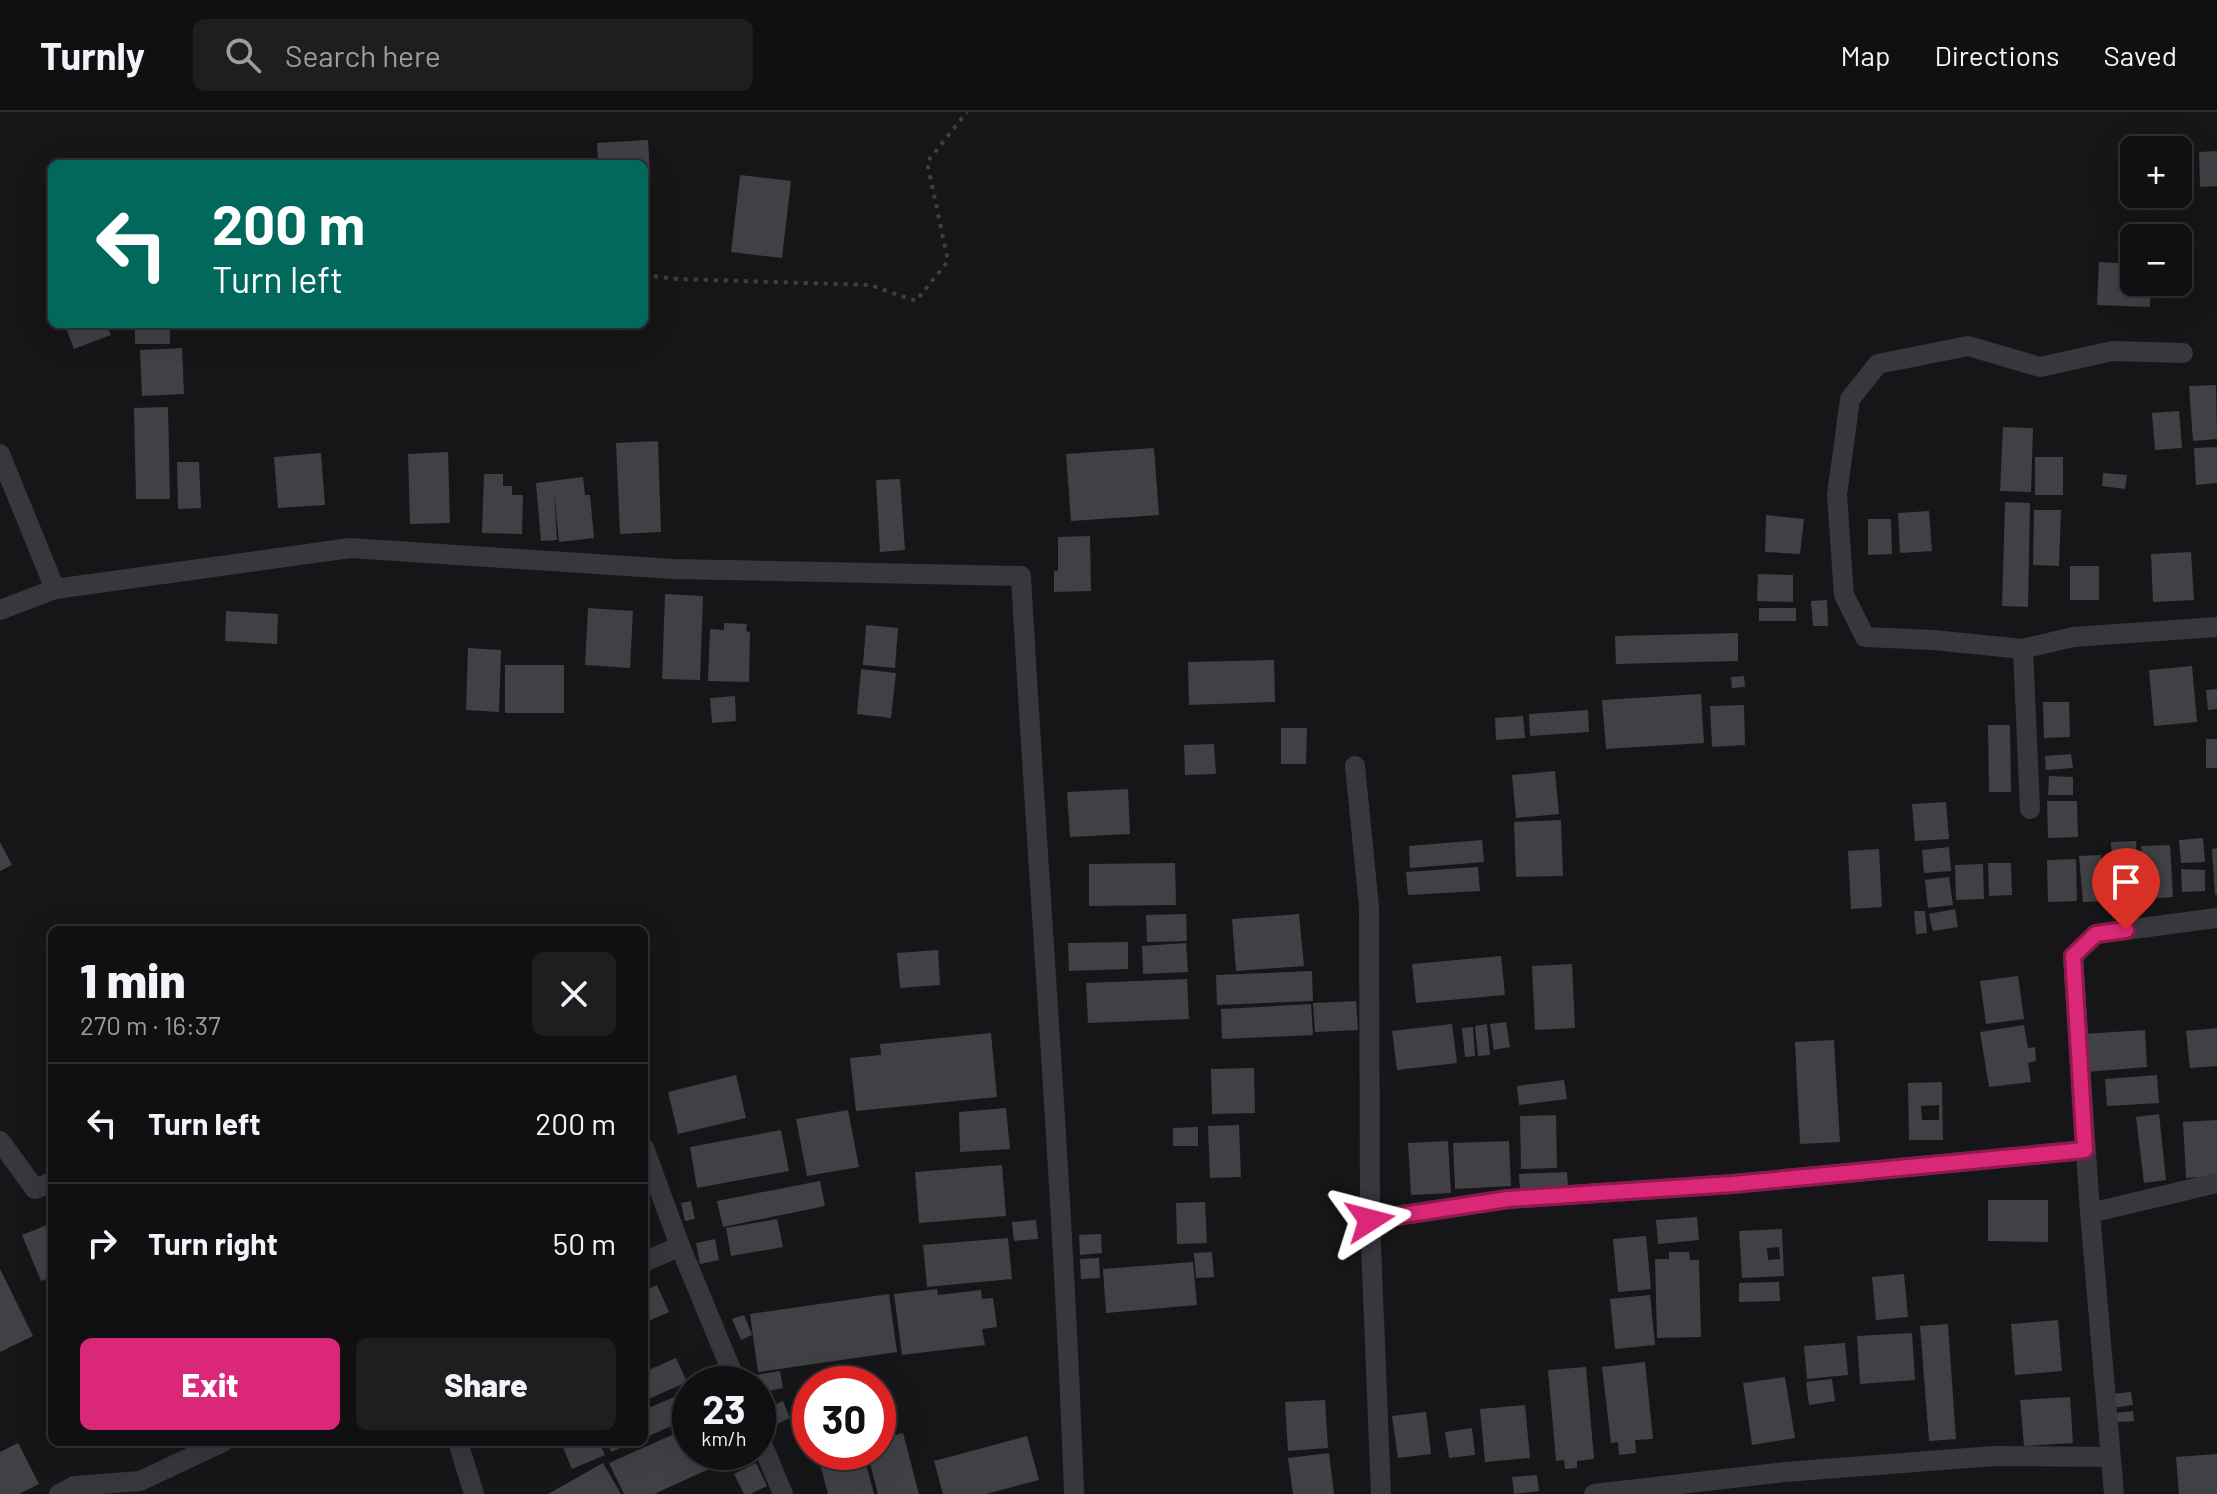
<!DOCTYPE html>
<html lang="en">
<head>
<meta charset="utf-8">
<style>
	:root { --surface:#101012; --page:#1e1e20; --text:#f1f3f6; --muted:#9c9d9f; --line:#303032; --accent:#db2777 }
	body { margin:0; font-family:Barlow,sans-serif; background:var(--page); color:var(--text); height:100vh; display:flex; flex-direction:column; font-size:30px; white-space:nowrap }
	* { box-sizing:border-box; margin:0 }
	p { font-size:26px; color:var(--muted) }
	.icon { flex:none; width:44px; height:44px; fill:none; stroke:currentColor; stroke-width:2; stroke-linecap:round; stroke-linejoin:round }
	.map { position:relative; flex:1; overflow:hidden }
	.side { position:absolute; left:48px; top:814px; width:600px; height:520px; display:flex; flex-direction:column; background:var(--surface); border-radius:12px; box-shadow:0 8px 32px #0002,0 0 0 2px var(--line) }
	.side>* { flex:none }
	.hud { position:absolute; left:48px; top:48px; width:600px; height:168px; border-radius:12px; box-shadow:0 8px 32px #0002,0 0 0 2px var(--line); background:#00695c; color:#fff; overflow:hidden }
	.controls { position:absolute; left:2120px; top:24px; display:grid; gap:16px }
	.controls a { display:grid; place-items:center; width:72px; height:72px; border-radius:12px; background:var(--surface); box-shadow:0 8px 32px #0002,0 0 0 2px var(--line); font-size:40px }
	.speed { position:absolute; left:672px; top:1254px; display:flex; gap:16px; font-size:40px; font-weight:700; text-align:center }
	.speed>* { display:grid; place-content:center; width:104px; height:104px; border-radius:50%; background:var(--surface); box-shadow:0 8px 32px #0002,0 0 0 2px var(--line); line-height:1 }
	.speed small { font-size:20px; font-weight:400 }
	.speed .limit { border:12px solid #d22; background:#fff; color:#111 }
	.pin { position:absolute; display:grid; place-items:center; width:68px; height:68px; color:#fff; margin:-82px -34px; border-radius:50% 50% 50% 0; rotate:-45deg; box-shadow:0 0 8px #0007 }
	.pin .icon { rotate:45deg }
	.me { position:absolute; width:88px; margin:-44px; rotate:81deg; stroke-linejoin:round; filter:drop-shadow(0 0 6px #0008) }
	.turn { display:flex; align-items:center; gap:28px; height:168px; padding:0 32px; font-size:36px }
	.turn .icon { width:104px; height:104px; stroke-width:2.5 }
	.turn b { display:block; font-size:56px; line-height:68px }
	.round { display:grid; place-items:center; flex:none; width:84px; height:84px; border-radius:12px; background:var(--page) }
	.summary { display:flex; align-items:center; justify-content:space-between; height:136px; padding:0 32px }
	h1 { font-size:48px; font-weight:800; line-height:60px }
	.button { display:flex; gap:16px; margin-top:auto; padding:16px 32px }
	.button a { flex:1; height:92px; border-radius:12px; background:var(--accent); color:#fff; font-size:32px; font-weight:800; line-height:92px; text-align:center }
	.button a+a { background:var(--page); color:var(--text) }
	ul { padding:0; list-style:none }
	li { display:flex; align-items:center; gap:24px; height:120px; padding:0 32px; border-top:2px solid var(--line) }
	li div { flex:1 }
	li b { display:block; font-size:30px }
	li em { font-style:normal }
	header { display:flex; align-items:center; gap:48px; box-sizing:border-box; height:112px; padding:0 40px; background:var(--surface); border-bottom:2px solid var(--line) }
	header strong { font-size:38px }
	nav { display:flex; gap:44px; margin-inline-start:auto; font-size:28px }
	.search { width:560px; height:72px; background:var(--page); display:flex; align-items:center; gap:20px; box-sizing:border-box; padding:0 28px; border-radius:12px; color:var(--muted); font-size:30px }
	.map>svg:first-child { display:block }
</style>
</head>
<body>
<header>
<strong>Turnly</strong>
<div class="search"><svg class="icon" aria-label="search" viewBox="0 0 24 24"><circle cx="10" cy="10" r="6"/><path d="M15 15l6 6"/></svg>Search here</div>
<nav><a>Map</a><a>Directions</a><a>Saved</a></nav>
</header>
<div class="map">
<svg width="2217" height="1382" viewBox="0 0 2217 1382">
	<rect width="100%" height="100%" fill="#161618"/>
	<!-- building -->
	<g fill="#404145" fill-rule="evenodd">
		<polygon points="648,28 650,64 644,64 644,52 598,52 597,31"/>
		<polygon points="2217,39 2217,74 2200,75 2199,40"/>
		<polygon points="740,63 791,69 782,146 731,140"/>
		<polygon points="2099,150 2134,152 2134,170 2151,170 2150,195 2097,193"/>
		<polygon points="77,212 106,212 111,223 74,237 66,216"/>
		<rect x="135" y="212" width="35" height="20"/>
		<polygon points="182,236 184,282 142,284 140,238"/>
		<polygon points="2216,273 2217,327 2193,329 2189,274"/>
		<polygon points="168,295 170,387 136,387 134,296"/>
		<polygon points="2179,299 2182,336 2155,338 2152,301"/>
		<polygon points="2003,315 2033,316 2031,380 2000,379"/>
		<polygon points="658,329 661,420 620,422 616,331"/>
		<polygon points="2217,335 2217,371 2196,373 2194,336"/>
		<polygon points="1154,336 1159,403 1071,409 1066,342"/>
		<polygon points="448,340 450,411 410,412 408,342"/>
		<polygon points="321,341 325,393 278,396 274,345"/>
		<rect x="2035" y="345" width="28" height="38"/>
		<polygon points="177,350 199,350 201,396 178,397"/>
		<polygon points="2103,361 2127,363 2125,377 2102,374"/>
		<polygon points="484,362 503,362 503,374 512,374 512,383 523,383 522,422 482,421"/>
		<polygon points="583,365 585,383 590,383 594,426 559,430 554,378 557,428 541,429 536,371"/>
		<polygon points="900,367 905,438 880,440 876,368"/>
		<polygon points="2005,390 2030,391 2028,495 2002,494"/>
		<polygon points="2034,398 2061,398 2059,454 2033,453"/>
		<polygon points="1929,399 1932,439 1900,441 1898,401"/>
		<polygon points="1766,403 1804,407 1800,442 1765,440"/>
		<polygon points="1868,407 1891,407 1892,442 1868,443"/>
		<polygon points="1090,424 1091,479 1054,480 1054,459 1058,459 1058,425"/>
		<polygon points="2191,440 2194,488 2153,490 2151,442"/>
		<rect x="2070" y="454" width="29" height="34"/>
		<polygon points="1758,462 1793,463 1793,490 1757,489"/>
		<polygon points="665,482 703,484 700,568 662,567"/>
		<polygon points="1827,488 1828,514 1813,514 1811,489"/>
		<polygon points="588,496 633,499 630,556 585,553"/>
		<rect x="1759" y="496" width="37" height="13"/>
		<polygon points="226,499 278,502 277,532 225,529"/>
		<polygon points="724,511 747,512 746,519 750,520 749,570 708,569 710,517 724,518"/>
		<polygon points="866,513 898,516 895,556 863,553"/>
		<polygon points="1738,521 1738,549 1616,552 1615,524"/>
		<polygon points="468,536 501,538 499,600 466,598"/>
		<polygon points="1274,548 1275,590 1189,593 1188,550"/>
		<rect x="505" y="553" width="59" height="48"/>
		<polygon points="2192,554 2197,610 2154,614 2149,558"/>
		<polygon points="861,557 896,561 891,606 857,602"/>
		<polygon points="1744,564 1745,575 1732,576 1731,565"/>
		<polygon points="2217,577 2217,597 2208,598 2206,578"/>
		<polygon points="1701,582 1704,631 1606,637 1602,588"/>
		<polygon points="735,584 736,609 712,611 710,586"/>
		<polygon points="2043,590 2069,590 2070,625 2044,626"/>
		<polygon points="1744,593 1745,633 1712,635 1710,594"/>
		<polygon points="1588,598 1589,620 1530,624 1529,602"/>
		<polygon points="1523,604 1525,626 1496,628 1495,606"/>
		<polygon points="1988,613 2010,613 2011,680 1989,680"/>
		<polygon points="1281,616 1307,616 1306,652 1281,652"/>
		<rect x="2206" y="627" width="11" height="29"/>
		<polygon points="1214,632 1216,662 1185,663 1184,633"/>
		<polygon points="2071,642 2073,656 2046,658 2045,644"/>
		<polygon points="1555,659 1559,702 1516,706 1512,663"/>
		<polygon points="2049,664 2073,665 2073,683 2048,683"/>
		<polygon points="1128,677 1130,722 1070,725 1067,680"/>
		<polygon points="2047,689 2077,689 2078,725 2048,726"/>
		<polygon points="1946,690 1949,727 1915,729 1912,692"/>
		<polygon points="1561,708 1563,764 1516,765 1514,710"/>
		<polygon points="2203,726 2205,750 2181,751 2179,728"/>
		<polygon points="1482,728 1484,750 1410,756 1409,734"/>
		<polygon points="2136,729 2137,748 2112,749 2111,730"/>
		<polygon points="0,730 12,753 0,759"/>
		<polygon points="2170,733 2173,785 2144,787 2141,734"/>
		<polygon points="1949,735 1951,759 1924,761 1922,738"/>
		<polygon points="2217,736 2217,783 2215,783 2212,737"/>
		<polygon points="1879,737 1882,795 1851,797 1848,739"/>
		<polygon points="2101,743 2105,789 2083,790 2079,744"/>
		<polygon points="2076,747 2077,789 2048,790 2047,748"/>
		<polygon points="1175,751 1176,793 1089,794 1089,752"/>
		<polygon points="1988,751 2011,751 2012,783 1989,784"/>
		<polygon points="1983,752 1984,787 1956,788 1955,753"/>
		<polygon points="2138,754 2140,790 2109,791 2107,755"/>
		<polygon points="1478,755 1480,779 1408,783 1406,760"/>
		<polygon points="2181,757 2205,758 2205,779 2182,780"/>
		<polygon points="1949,765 1953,793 1928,796 1925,768"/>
		<polygon points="1955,797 1958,815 1933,819 1929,802"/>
		<polygon points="1914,799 1925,799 1927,821 1916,822"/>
		<polygon points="1186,802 1187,829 1147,830 1146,803"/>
		<polygon points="1299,802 1304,854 1236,859 1232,807"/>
		<polygon points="1128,830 1128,857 1069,859 1068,831"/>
		<polygon points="1186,831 1188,860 1143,862 1142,834"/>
		<polygon points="938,838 940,873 900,876 897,841"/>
		<polygon points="1501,844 1505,883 1416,891 1412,852"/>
		<polygon points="1572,852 1575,916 1535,918 1532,854"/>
		<polygon points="1312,859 1313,889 1217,893 1216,863"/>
		<polygon points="2018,864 2024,907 1986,912 1980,869"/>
		<polygon points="1187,867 1189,907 1088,911 1086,871"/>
		<polygon points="1356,889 1358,918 1315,920 1313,891"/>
		<polygon points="1311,892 1313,923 1222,927 1221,897"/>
		<polygon points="1506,910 1510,935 1494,938 1490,912"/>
		<polygon points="1452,912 1457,951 1397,958 1392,919"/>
		<polygon points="1487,912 1490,943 1478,944 1475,914"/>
		<polygon points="2024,913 2028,936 2035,935 2036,949 2028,951 2031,970 1989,975 1980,920"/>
		<polygon points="1473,915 1475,944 1465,945 1462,916"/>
		<polygon points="2217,916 2217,954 2190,956 2186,919"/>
		<polygon points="2145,918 2147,955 2086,960 2083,922"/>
		<polygon points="991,921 997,985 856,999 850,946 881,943 880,932"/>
		<polygon points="1834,928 1840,1030 1800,1032 1795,930"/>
		<polygon points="1254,956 1255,1001 1212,1002 1211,957"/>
		<polygon points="736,963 746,1006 678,1022 668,980"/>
		<polygon points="2157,963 2159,991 2107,994 2105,967"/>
		<polygon points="1564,968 1567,987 1519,993 1517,974"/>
		<path d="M1942,970L1943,1028H1909L1908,971ZM1939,993V1008H1922L1921,994Z"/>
		<polygon points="1006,996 1010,1037 960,1040 959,1000"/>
		<polygon points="848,998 859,1055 807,1064 796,1007"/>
		<polygon points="2159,1002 2166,1068 2144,1071 2136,1005"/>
		<polygon points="1556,1003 1557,1056 1521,1057 1520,1004"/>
		<polygon points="2217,1008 2217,1064 2186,1066 2183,1010"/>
		<polygon points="1239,1013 1241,1065 1210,1066 1208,1014"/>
		<polygon points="1198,1015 1198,1034 1173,1034 1173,1016"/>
		<polygon points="781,1018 789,1059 697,1076 690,1035"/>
		<polygon points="1448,1029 1451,1081 1411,1083 1408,1031"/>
		<polygon points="1509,1029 1511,1074 1455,1077 1453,1031"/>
		<polygon points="1002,1053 1006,1104 919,1111 915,1060"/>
		<polygon points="1567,1060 1568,1075 1520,1078 1519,1062"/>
		<polygon points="820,1069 825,1094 723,1115 717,1089"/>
		<polygon points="1988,1088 2048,1088 2048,1130 1988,1129"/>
		<polygon points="691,1089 695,1107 685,1109 681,1091"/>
		<polygon points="1205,1090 1207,1131 1177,1132 1176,1091"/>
		<polygon points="1697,1105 1699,1128 1658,1132 1656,1108"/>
		<polygon points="777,1107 783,1135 731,1144 726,1116"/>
		<polygon points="1036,1108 1038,1127 1014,1129 1012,1110"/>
		<polygon points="52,1111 52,1165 41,1169 22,1123"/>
		<path d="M1782,1117L1784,1164L1742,1166L1739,1119ZM1779,1135L1780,1147L1768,1148L1767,1136Z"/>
		<polygon points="1101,1122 1102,1141 1080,1143 1079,1123"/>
		<polygon points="1646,1124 1651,1177 1618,1180 1613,1127"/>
		<polygon points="1008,1126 1012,1167 927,1175 923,1133"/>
		<polygon points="715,1127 719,1148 700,1152 696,1131"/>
		<polygon points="1212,1140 1214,1165 1196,1166 1194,1141"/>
		<polygon points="1669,1140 1689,1140 1690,1148 1699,1148 1701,1225 1657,1226 1655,1147 1669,1147"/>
		<polygon points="1099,1146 1100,1166 1081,1167 1080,1147"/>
		<polygon points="1193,1150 1197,1193 1106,1201 1103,1157"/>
		<polygon points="0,1157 33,1224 0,1240"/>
		<polygon points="1904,1162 1908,1205 1876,1208 1872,1165"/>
		<polygon points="1779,1170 1780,1189 1739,1190 1739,1171"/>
		<polygon points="657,1173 669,1200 644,1211 644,1179"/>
		<polygon points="937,1177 938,1183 981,1178 982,1187 993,1186 997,1215 982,1217 985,1233 902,1243 894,1182"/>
		<polygon points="889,1182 897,1240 758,1260 750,1202"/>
		<polygon points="1650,1183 1655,1233 1615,1237 1610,1187"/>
		<polygon points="744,1203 752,1223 741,1228 732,1207"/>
		<polygon points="2058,1208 2062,1259 2015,1263 2011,1212"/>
		<polygon points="1948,1212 1956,1327 1929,1329 1920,1214"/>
		<polygon points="1912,1221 1915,1268 1860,1272 1857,1224"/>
		<polygon points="1845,1231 1848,1263 1807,1267 1804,1234"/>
		<polygon points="676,1246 687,1270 644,1289 644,1260"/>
		<polygon points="1645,1250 1653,1327 1635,1328 1636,1341 1619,1343 1618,1330 1611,1331 1602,1255"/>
		<polygon points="1586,1255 1594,1347 1577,1349 1577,1356 1565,1357 1564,1348 1556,1349 1548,1258"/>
		<polygon points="780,1259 783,1276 759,1281 756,1263"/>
		<polygon points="1785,1265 1795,1326 1752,1333 1743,1271"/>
		<polygon points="1832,1267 1835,1289 1809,1293 1806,1270"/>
		<polygon points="690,1278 690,1306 644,1326 644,1298"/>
		<polygon points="2131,1280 2133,1293 2112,1296 2111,1282"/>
		<polygon points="2070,1285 2073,1331 2024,1334 2020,1288"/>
		<polygon points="1325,1288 1328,1336 1288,1339 1285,1290"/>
		<polygon points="783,1289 790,1306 775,1313 767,1296"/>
		<polygon points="1525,1293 1530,1346 1485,1350 1480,1297"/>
		<polygon points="2133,1299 2134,1309 2117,1310 2116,1301"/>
		<polygon points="1426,1300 1431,1342 1398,1346 1392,1304"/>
		<polygon points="690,1315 690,1340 725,1340 729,1348 654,1382 624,1382 609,1351"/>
		<polygon points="1472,1316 1475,1343 1449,1346 1445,1320"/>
		<polygon points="903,1321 919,1382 878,1382 867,1340 878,1340 878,1328"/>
		<polygon points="1027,1324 1039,1368 986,1382 943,1382 934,1349"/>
		<polygon points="569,1330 599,1330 605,1343 572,1357 562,1333"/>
		<polygon points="607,1330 634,1330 611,1340"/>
		<polygon points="18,1331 39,1372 19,1382 0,1382 0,1340"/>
		<polygon points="827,1340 863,1340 874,1382 828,1382 818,1344"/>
		<polygon points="1329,1341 1334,1382 1293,1382 1288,1346"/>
		<polygon points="2217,1342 2217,1382 2179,1382 2176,1345"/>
		<polygon points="603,1351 621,1382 548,1382"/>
		<polygon points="756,1351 767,1374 750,1382 744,1382 734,1362"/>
		<polygon points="1537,1363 1539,1379 1514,1382 1512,1365"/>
	</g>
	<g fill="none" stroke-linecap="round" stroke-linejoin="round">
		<!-- path -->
		<polyline stroke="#3d3f44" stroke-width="4" stroke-dasharray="4 6" stroke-linecap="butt" points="644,163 677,167 870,173 916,189 948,149 927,50 967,0"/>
		<!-- minor -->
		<g stroke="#37383d" stroke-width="20">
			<polyline points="2183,241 2112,239 2040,255 1968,234 1878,252 1850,287 1837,383 1844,483 1865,525 1933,528 2023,537 2073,525 2217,515"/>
			<polyline points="0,342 55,477 0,498"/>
			<path d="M55,477L350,436L673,457L1021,464C1038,770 1063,1076 1074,1382"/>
			<polyline points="2023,537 2030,697"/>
			<polyline points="1355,654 1369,795 1370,1108 1381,1382"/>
			<polyline points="0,1029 35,1077 52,1070"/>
			<polyline points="644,1036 680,1134"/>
			<polyline points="2090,1101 2217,1071"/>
			<polyline points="1370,1108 1508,1087 1733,1072 2085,1038"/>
			<polyline points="644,1150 680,1134 737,1272"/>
			<polyline points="758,1322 783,1382"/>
			<polyline points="458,1330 474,1382"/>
			<polyline points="59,1382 74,1374 140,1369 223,1330"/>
			<polyline points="1594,1382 1785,1360 1994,1344 2110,1345"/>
			<polyline points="2114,1382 2090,1101 2073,844 2096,822 2217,806"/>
		</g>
	</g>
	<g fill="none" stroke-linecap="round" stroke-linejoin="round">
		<!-- route casing -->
		<g stroke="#8e194d" stroke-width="20">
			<polyline id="route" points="1370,1108 1508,1087 1733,1072 2085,1038 2073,844 2096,822 2126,818"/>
		</g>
		<!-- route -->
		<use href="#route" stroke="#db2777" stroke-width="14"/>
	</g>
</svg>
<div class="controls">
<a>+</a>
<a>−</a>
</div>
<div class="speed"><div>23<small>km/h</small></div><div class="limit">30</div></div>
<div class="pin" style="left:2126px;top:818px;background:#d93025"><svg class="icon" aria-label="arrive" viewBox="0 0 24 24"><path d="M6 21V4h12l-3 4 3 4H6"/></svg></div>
<svg class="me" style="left:1370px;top:1108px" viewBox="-20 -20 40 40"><path d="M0-17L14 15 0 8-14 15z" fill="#db2777" stroke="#fff" stroke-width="4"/></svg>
<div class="hud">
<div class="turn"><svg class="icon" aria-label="left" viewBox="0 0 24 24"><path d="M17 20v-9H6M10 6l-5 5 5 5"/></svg><div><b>200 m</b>Turn left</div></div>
</div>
<section class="side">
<div class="summary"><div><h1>1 min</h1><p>270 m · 16:37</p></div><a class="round"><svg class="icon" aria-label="close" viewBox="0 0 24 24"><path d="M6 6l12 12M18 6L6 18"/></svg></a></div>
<ul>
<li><svg class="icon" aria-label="left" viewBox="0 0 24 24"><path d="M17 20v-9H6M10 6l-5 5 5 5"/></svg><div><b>Turn left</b></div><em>200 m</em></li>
<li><svg class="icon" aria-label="right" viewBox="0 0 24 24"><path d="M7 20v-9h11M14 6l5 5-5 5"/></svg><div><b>Turn right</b></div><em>50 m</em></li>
</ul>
<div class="button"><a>Exit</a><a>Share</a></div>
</section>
</div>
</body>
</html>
